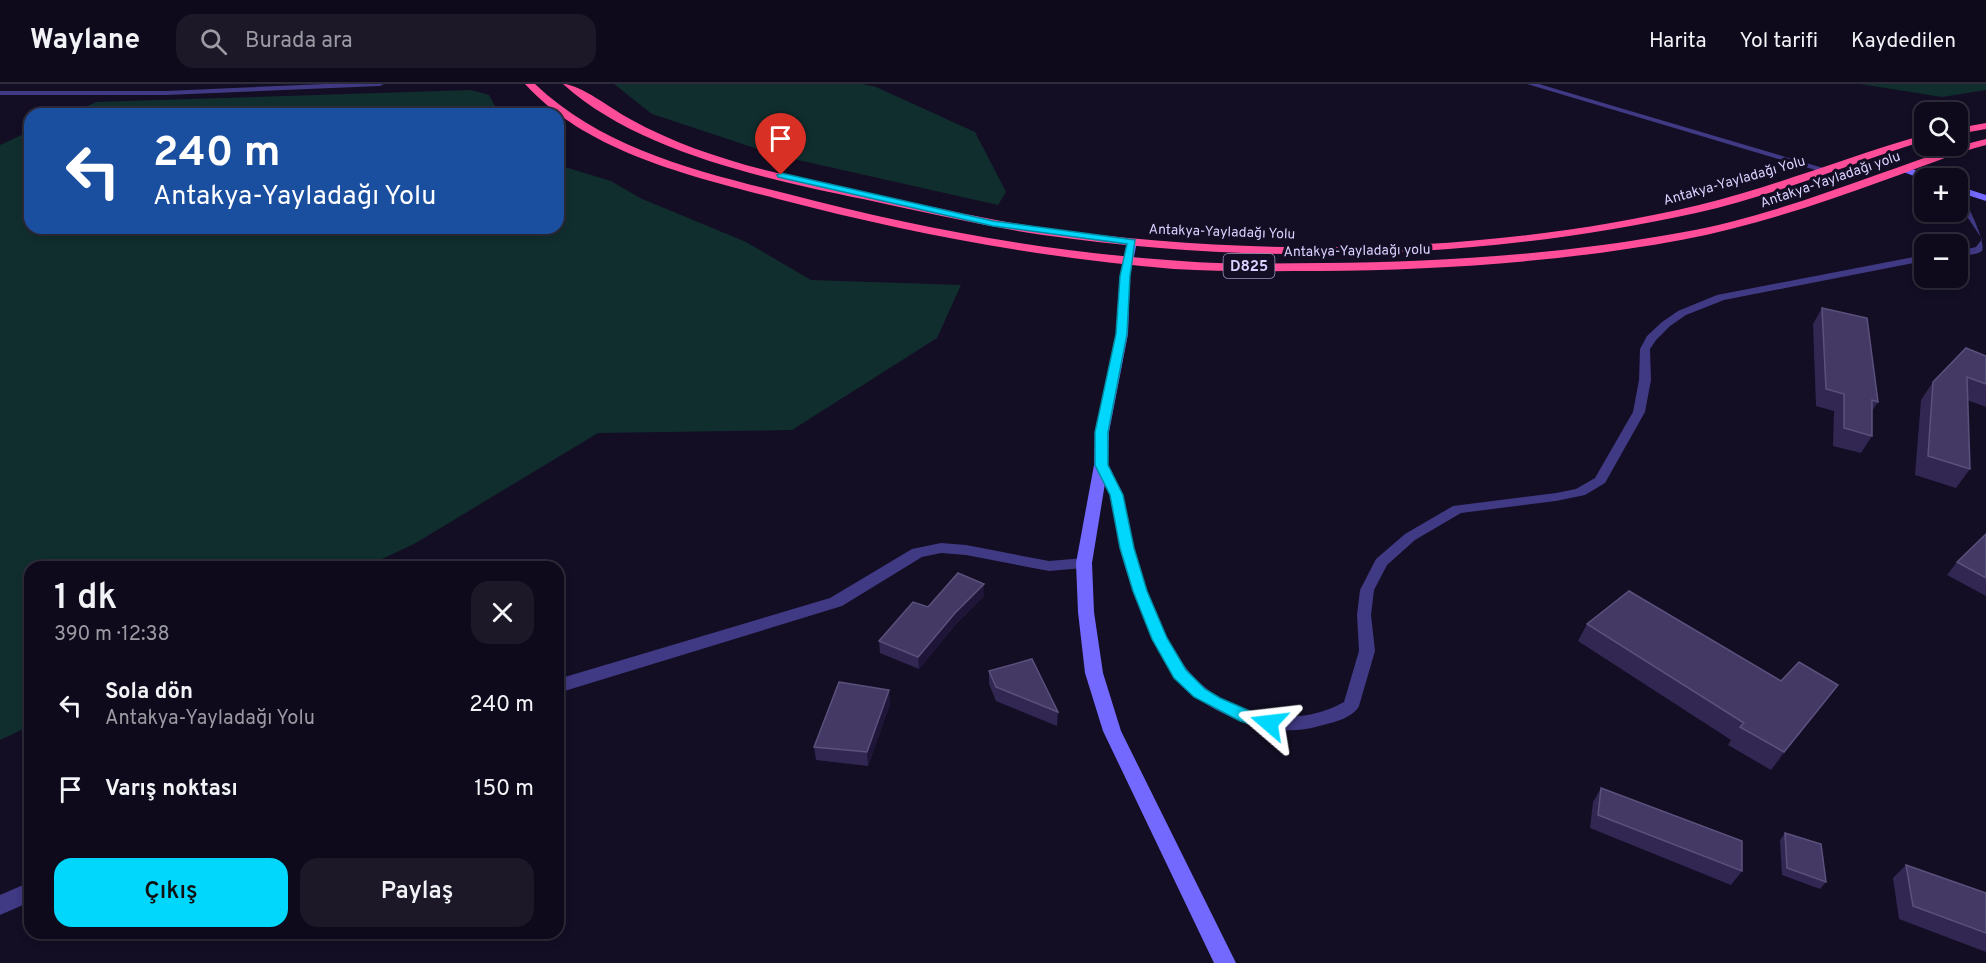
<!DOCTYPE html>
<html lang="tr">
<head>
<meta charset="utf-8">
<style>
	:root { --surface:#0e0a1b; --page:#1c1828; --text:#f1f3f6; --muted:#9b9aa3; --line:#2e2b3a; --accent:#01d7fc }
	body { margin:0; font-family:Overpass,sans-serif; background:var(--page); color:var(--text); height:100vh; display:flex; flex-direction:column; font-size:22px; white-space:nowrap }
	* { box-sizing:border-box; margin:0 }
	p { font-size:20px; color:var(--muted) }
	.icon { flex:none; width:33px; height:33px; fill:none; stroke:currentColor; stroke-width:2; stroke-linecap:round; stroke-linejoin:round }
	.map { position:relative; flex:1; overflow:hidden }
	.details { position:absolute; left:24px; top:477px; width:540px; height:378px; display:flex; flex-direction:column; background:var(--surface); border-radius:18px; box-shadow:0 3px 9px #0003,0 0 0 2px var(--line) }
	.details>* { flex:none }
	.hud { position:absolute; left:24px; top:24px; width:540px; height:126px; border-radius:18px; box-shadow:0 3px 9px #0003,0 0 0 2px var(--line); background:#1a4fa0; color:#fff; overflow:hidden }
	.tools { position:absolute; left:1914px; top:18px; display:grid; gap:12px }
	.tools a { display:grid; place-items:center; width:54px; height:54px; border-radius:12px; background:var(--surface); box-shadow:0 3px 9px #0003,0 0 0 2px var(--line); font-size:30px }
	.pin { position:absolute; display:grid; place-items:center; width:51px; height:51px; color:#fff; margin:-62px -26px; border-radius:50% 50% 50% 0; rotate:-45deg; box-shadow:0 0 6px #0007 }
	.pin .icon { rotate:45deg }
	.me { position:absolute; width:66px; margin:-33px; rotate:287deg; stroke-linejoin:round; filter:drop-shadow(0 0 4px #0008) }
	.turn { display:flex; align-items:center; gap:21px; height:126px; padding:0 30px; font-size:27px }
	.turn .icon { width:78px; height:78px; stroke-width:2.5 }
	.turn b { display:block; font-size:42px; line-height:51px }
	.round { display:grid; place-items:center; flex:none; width:63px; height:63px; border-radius:18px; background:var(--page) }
	.headline { display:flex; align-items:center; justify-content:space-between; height:102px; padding:0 30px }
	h1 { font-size:36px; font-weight:600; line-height:45px }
	.cta { display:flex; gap:12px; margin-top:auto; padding:12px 30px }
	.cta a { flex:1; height:69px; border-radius:18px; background:var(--accent); color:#111; font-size:24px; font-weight:600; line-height:69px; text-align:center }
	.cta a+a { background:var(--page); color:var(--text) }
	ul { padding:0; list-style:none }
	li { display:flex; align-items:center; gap:18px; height:84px; padding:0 30px }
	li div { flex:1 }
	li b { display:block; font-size:22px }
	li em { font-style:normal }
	header { display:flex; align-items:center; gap:36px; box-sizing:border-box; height:84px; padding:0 30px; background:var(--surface); border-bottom:2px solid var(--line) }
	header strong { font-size:28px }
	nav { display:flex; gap:33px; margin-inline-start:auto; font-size:21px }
	.search { width:420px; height:54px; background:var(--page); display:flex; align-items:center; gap:15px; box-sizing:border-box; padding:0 21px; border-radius:18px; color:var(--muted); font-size:22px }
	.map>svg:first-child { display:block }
</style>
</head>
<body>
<header>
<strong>Waylane</strong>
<div class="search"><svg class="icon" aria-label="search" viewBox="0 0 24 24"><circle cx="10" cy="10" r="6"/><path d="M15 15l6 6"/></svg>Burada ara</div>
<nav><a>Harita</a><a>Yol tarifi</a><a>Kaydedilen</a></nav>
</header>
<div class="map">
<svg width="1986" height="879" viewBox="0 0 1986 879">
	<rect width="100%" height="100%" fill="#130e24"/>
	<!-- green -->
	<g fill="#112e2e">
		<polygon points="614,0 863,0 876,3 975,48 1006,108 998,121 776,71 652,30"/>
		<polygon points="1860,0 1986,0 1986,6 1942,13"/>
		<polygon points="471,6 489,11 499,30 69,30 96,18"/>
		<polygon points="30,47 30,144 558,144 558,81 611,97 640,114 746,158 811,196 961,201 937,254 792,346 598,349 414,460 365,483 30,483 30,642 0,656 0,61"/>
	</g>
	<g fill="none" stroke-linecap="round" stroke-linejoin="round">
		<!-- lane -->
		<g fill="#403983" fill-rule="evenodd">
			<path d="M1958,110L1961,111C1968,121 1986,157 1982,167C1977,171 1965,171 1958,173V167L1976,163L1982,155L1958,119Z"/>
			<path d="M1924,171V177L1724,216L1686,231L1670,242L1656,256L1650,265L1651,296L1645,328L1605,399L1585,411L1556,417L1461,429L1415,456L1387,481L1374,506L1371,531L1375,567L1359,622C1353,634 1332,639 1319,642C1296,649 1270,647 1247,639C1185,618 1167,586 1142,528C1133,507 1125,485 1120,463C1116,447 1116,430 1111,414C1107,402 1100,392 1095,381L1097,378H1105C1126,411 1126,429 1134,464C1144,506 1166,565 1196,595C1212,611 1231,621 1251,627C1283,637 1315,634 1344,618L1359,567L1357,531L1360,506L1376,475L1405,450L1453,422L1556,409L1576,405L1595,394L1633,328L1639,296L1640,265L1647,252L1662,238L1678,227L1717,211Z"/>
		</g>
		<!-- street -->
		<g fill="#403983" fill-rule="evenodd">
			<polygon points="324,0 384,0 380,2 166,11 0,11 0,7 166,7"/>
			<polygon points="1527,0 1539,0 1830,86 1822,88"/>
			<polygon points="941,459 966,461 1049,477 1084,474 1090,475 1092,479 1090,483 1084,484 1049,487 966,471 941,469 922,473 842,522 558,609 558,595 830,514 912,465"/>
			<polygon points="30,798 30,818 0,831 0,811"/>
		</g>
		<!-- secondary -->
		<g fill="#7369ff" fill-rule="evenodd">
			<polygon points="1904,82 1931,92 1933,94 1924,96 1901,87 1899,85"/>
			<polygon points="1958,102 1986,111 1986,117 1958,108"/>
			<polygon points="1132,155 1137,158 1130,192 1128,250 1109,348 1108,381 1092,479 1094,528 1103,589 1121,647 1236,879 1214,879 1103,647 1085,589 1078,528 1076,479 1094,381 1095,348 1116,250 1120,192 1127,158"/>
		</g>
		<!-- highway -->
		<g fill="#ff4d9a" fill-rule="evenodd">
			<path d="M525,0H535C603,65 699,88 788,110C916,144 1048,168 1181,177C1228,181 1276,179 1324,179C1444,178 1565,170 1684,148C1751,136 1815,113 1879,90C1914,78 1949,64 1986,55V61C1952,70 1919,84 1885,96C1819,120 1751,143 1681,156C1562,178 1440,186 1318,187C1270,187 1222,188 1174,185C1040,174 908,149 778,115C691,92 588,69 525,0Z"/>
			<path d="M563,0C580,0 613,26 630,35C702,75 785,92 864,108C924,121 983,135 1043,144C1259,174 1487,171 1699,121C1774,103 1846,73 1920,52L1924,51V57C1848,80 1774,112 1696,129C1482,176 1259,182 1043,151C983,142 923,128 863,115C767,95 638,68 563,0Z"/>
			<polygon points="1986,39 1986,45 1958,50 1958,44"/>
		</g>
	</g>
	<!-- wall -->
	<g fill="#322752">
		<polygon points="1822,224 1878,318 1872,327 1872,352 1861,369 1833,362 1834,327 1816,322 1813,240"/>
		<polygon points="1986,272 1986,323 1967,316 1970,385 1956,404 1915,391 1921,316 1933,298"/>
		<polygon points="1986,450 1986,512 1947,491 1957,478"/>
		<polygon points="984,500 984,512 955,541 919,585 880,569 879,557 928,523"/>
		<polygon points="1587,540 1781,597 1838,601 1771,686 1728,661 1731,656 1578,557"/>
		<polygon points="989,587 1058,628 1057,642 996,617 989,600"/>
		<polygon points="889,606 890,620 868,682 816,676 814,663"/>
		<polygon points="1601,704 1742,787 1731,801 1590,744 1593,718"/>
		<polygon points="1785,749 1826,798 1820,805 1782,791 1780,756"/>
		<polygon points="1906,781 1986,809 1986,868 1899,835 1893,794"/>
	</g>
	<!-- shaded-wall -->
	<g fill="#1e1538">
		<polygon points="984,500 984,512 955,541 919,585 918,573 955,529"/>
		<polygon points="1838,601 1825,619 1771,686 1784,668"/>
		<polygon points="889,606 890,620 868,682 867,668"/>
	</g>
	<!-- building -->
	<g fill="#443965" stroke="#5b517d" stroke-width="1.5">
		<polygon points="1822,224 1867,234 1878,318 1872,316 1872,352 1844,344 1844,310 1826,305"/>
		<polygon points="1966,264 1986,272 1986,300 1967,293 1970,385 1928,372 1933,298"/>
		<polygon points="1986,450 1986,494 1957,478"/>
		<polygon points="958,489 984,500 955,529 918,573 879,557 913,518 928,523"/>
		<polygon points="1629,507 1781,597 1799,578 1838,601 1784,668 1740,643 1744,639 1587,540"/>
		<polygon points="1032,575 1058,628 996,603 989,587"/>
		<polygon points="839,598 889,606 867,668 814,663"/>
		<polygon points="1601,704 1742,757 1742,787 1598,731"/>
		<polygon points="1785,749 1821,760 1826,798 1787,784"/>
		<polygon points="1906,781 1986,809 1986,849 1913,822"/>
	</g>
	<!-- route -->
	<polygon fill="#01d7fc" stroke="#018ca4" stroke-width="1.5" points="781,89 993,137 1135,156 1130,192 1127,250 1108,348 1108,381 1123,411 1134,464 1147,507 1167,554 1186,586 1205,605 1220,614 1250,627 1275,634 1277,639 1275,644 1269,646 1240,637 1194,613 1174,594 1152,555 1133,507 1120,464 1110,411 1095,381 1095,348 1116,250 1120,192 1127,160 993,142 778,93 777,91"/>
	<g text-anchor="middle" stroke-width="6" stroke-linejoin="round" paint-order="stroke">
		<!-- far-street labels -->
		<g font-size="14" fill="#d9d1ff" stroke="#130e24">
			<text transform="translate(1830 95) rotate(-19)" y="5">Antakya-Yayladağı yolu</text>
			<text transform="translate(1734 96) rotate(-16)" y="5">Antakya-Yayladağı Yolu</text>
			<text transform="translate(1222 147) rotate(2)" y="5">Antakya-Yayladağı Yolu</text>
			<text transform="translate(1357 166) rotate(-1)" y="5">Antakya-Yayladağı yolu</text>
		</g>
		<!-- shield labels -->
		<rect fill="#130e24" stroke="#9e96bd" stroke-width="1.5" x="1223.5" y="170" width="51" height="24" rx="4.5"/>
		<g font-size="15" font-weight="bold" fill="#d9d1ff">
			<text x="1249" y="187">D825</text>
		</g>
	</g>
</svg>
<div class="tools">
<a><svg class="icon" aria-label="search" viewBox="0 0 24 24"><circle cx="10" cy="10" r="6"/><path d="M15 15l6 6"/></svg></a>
<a>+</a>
<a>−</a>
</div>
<div class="pin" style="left:781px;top:91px;background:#d93025"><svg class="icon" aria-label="arrive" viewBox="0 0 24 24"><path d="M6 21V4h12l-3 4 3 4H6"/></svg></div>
<svg class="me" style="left:1269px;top:639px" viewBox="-20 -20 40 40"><path d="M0-17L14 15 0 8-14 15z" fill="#01d7fc" stroke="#fff" stroke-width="4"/></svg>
<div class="hud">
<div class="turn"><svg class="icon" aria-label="left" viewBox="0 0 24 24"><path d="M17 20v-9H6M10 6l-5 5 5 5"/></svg><div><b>240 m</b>Antakya-Yayladağı Yolu</div></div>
</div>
<section class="details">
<div class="headline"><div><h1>1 dk</h1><p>390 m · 12:38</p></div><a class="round"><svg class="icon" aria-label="close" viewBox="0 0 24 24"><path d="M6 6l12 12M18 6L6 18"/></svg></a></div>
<ul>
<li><svg class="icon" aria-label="left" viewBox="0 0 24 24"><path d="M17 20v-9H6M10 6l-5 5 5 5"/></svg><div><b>Sola dön</b><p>Antakya-Yayladağı Yolu</p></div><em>240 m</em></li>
<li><svg class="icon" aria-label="arrive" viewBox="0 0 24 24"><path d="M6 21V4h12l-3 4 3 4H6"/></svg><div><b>Varış noktası</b></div><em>150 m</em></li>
</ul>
<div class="cta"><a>Çıkış</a><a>Paylaş</a></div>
</section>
</div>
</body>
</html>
